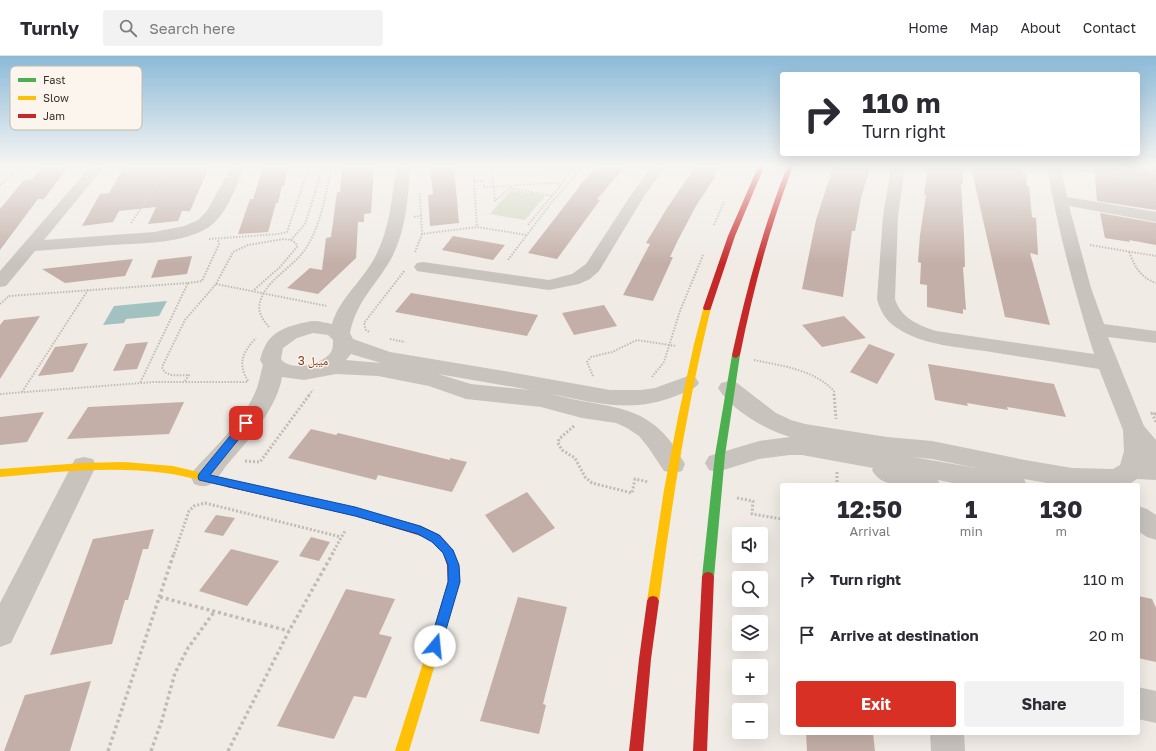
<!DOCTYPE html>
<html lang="en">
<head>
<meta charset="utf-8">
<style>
	:root { --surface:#fff; --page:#f2f2f3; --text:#2b2b33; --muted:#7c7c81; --line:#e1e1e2; --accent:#d93025 }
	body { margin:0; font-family:"Golos Text","Noto Naskh Arabic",sans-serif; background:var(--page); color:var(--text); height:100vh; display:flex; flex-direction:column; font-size:15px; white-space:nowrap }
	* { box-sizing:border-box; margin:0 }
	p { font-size:13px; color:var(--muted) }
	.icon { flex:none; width:22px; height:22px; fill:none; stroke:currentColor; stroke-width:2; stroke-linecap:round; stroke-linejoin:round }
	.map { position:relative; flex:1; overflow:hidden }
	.sheet { position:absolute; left:780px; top:427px; width:360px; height:252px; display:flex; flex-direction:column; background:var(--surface); border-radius:4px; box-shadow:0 4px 16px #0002 }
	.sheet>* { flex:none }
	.top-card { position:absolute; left:780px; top:16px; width:360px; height:84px; border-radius:4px; box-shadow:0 4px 16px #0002; background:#fff; color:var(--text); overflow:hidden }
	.controls { position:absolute; left:732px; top:471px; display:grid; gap:8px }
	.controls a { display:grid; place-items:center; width:36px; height:36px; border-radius:4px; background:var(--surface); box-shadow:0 4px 16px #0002; font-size:20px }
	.pin { position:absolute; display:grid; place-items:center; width:34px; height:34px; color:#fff; margin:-17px; border-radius:8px; box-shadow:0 2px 6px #0006 }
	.me { position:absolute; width:44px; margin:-22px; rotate:17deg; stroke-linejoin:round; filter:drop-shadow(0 0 3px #0008) }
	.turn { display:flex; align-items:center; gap:14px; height:84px; padding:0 16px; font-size:18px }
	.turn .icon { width:52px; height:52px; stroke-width:2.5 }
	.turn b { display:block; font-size:28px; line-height:34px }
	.eta { display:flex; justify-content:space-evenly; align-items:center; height:68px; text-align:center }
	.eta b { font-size:24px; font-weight:700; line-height:28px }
	.action { display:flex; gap:8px; margin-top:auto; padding:8px 16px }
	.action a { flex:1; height:46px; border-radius:4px; background:var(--accent); color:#fff; font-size:16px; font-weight:700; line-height:46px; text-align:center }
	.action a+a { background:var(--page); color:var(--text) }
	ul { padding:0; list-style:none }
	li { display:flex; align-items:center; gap:12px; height:56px; padding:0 16px }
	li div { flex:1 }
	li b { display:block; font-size:15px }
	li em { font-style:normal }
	header { display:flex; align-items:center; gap:24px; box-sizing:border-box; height:56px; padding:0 20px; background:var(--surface); border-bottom:1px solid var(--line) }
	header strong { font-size:19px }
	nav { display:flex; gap:22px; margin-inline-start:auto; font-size:14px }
	.search { width:280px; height:36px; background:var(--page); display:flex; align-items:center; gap:10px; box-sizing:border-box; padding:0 14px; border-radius:4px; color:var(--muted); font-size:15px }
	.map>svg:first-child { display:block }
</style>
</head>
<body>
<header>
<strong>Turnly</strong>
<div class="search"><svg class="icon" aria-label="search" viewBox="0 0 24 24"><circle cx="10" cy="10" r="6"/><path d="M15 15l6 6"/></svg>Search here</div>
<nav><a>Home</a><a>Map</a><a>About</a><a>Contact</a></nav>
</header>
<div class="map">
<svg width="1156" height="695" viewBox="0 0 1156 695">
	<rect width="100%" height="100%" fill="#f0ebe5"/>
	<!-- green -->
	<polygon fill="#d1d6bf" points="511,134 545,140 525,164 490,158"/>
	<!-- water -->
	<polygon fill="#a1c2c1" points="167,245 159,260 126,263 124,267 103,269 114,250"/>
	<!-- building -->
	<g fill="#c3afa7">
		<polygon points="42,111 68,111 44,143 38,143 0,194 0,153 24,124 32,123"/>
		<polygon points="124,111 209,111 190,155 182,155 178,165 148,168 156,151 119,155 113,166 82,170 100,138 109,137"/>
		<polygon points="263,111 288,111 284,130 282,130 278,147 276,147 268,176 238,178 250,143 253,143"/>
		<polygon points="342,111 374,111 371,157 364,158 364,166 358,166 356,202 318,238 287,232 310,212 322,214 326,182 331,181 337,136 340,136"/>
		<polygon points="430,111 454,111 459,167 430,170 428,139 433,138"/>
		<polygon points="596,111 625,111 597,143 600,144 557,203 528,197 580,130 579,130"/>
		<polygon points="695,111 720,111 713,120 715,121 696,150 678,184 670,201 673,201 653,245 623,239 650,188 646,187 667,152"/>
		<polygon points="833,111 870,111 861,142 855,175 852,175 843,241 802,233 816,164"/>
		<polygon points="928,111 963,111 963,128 961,128 964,179 965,211 963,211 966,254 963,253 963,258 927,251 927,229 920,228 921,207 918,206 920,179 926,139 924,139"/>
		<polygon points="971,111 1021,111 1022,117 1026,118 1027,130 1029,130 1032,161 1036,162 1038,199 1030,197 1050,269 1005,261"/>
		<polygon points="1094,111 1156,111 1156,154 1097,145"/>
		<polygon points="1100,157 1156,167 1156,189 1129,184 1130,186 1105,182"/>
		<polygon points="453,180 505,189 493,204 442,194"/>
		<polygon points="192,200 187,218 151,222 158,204"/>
		<polygon points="133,203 125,220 65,227 42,213"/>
		<polygon points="411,237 493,251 538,259 527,280 395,256"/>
		<polygon points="604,249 617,270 574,279 562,257"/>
		<polygon points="40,260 0,323 0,269 4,264"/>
		<polygon points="844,260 866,282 822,291 802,269"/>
		<polygon points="148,286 137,313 113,315 126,288"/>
		<polygon points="88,287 73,316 38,320 55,291"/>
		<polygon points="869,288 895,298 877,328 850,316"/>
		<polygon points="928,308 1054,328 1066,361 1007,351 1008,354 967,347 968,350 935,344"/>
		<polygon points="184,346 169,378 67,383 88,351"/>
		<polygon points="44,356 27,386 0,389 0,361"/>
		<polygon points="311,373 336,379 338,377 450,404 450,402 467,406 452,436 378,419 376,424 288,402"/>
		<polygon points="527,436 555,472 513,497 485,459"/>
		<polygon points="216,459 235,462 223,480 204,476"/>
		<polygon points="154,473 148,493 143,493 128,544 125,544 112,588 50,599 93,483"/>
		<polygon points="311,481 330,486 319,505 299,500"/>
		<polygon points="231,493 279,505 247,550 199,535"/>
		<polygon points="346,533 395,543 379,578 392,581 366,642 354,640 334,683 277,670"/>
		<polygon points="1138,540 1152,543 1156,552 1156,606 1138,602"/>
		<polygon points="518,541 567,551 543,648 546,649 539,678 480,665"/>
		<polygon points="91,625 70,695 4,695 25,639"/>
		<polygon points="806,677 873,677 875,695 807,695"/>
	</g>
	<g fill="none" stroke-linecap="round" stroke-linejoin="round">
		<!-- path-far2 -->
		<g stroke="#c2bbb6" stroke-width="2" stroke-dasharray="1.5 1.5" stroke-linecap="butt">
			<polyline points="473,111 477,171"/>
			<polyline points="491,111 495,145 510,132 552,140"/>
			<polyline points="535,111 570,117"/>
			<polyline points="557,111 579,115"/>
			<polyline points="1105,111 1156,118"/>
			<polyline points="1072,113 1156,127"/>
			<polyline points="474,125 483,125 484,131 553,127 561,128"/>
			<polyline points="0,129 19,111"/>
			<polyline points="420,137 421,160"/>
			<polyline points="414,161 421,160 422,178 477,171 527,179"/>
			<polyline points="131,167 169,111"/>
			<polyline points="528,169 573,114"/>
			<polyline points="714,169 724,146"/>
			<polyline points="209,183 279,178 287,176 309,111"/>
			<polyline points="291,184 305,168 323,111"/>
			<polyline points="1090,189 1156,200"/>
			<polyline points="415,196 422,178"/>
			<path d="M1129,196C1135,211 1140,221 1156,227"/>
			<polyline points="508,204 551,147 583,111"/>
			<polyline points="188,227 202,225 219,188 218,184"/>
			<polyline points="216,228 327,250"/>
			<polyline points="0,248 9,240 188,227 140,327"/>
			<path d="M269,271C263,264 257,256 260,246C266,224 291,213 304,195C321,171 325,139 332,111"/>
			<polyline points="369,276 366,274 364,267 405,214"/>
			<polyline points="390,283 405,286"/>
			<path d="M754,304C782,310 813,313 834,335V339"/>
			<polyline points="593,320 587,306 591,301 612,296 637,284 676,290"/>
			<polyline points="652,321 664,306 680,255 703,199"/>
			<path d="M185,325L189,319C180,319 165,322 162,311L185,264L216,228L233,196L248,189L283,183L291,184L296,187L297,191L280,211L253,235"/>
			<path d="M248,325C237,307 243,296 256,282"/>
			<polyline points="22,336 88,234"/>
			<polyline points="0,338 154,326 247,326"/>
			<polyline points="309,339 313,334"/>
		</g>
		<!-- path-far1 -->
		<g stroke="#c2bbb6" stroke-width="3" stroke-dasharray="2 2" stroke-linecap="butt">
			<polyline points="834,338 836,363"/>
			<polyline points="1156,358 1152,357 1156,366"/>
			<polyline points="574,370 559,383 558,387 562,394 575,402 585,421 592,427 632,437 635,423 648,426"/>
			<polyline points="245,405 260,406 310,338"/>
			<polyline points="837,416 837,429"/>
			<polyline points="737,442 753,445 752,458 782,463"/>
			<polyline points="174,498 189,455 194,450 205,447 341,481"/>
			<polyline points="332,498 345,475"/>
		</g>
		<!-- path -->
		<g stroke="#c2bbb6" stroke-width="3.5" stroke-dasharray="3 3" stroke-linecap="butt">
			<polyline points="160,541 289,575"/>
			<polyline points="108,695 174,497"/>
			<polyline points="151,695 162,664 175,617 188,592 214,556"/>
			<polyline points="228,695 289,575 333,497"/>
		</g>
		<!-- street -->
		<g fill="#c9c3be" fill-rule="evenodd">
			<path d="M90,111H104L44,184L154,176L184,170L198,164L207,155L231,111H245C236,129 229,153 214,167C190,188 142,187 111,189C86,191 61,193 35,195L6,230L0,231V215Z"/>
			<path d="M396,111H410C408,143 406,175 391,203C375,231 357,244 350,277L353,283L390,296L504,315L610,334H641L655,332L688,320L696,322L699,327C694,334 686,336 678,339C633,358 597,347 551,338C613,355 650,343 685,408L682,415L673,417L664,415L648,391L639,380L627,372L616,367L582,362L541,351L466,343L429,330L378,320L336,318L304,324L282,321C277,353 246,387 226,410C222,416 217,423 212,427C206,432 200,430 194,428L191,421L194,414C215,391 241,367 254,339C259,329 260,319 263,309L260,304C266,281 276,274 298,268C303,267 309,265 314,265C320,265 326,267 332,268C339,244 358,229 371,208C389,179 392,145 396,111ZM313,277L328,279L333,284C333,288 333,293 331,296C323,309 290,316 281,303L283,292L297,282ZM351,298L381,307L346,304ZM438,318L531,334L471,328Z"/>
			<polygon points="651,111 665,111 643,142 599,215 590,223 579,228 549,234 423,216 417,215 414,211 417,207 423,206 549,224 572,218 586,208 629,142"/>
			<path d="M891,111H905L898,160L895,243C901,262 918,269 936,275L1094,298C1075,237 1058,175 1047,111H1061L1067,141L1156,156V166L1069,150L1091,232L1104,268L1156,275V287L1108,281L1144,370L1156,384V424L1137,423L1128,429H1058L1024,423L1027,429H962L938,424L940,429C920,429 883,436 872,414L873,412L802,399H790L759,403L717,416L709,414L705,407L709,400L759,385L790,381C766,374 731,354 718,332L721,327L729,325L737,327L776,357L791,364L805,368L887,381L932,385L1025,404L1072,412L1113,413L1120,409L1124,395L1123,374L1099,313C1063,307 1027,302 991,296C960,291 924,290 897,272C886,265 880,255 877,243L883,160ZM913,401L932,403L976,412Z"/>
			<polygon points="84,401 93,403 96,410 11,587 0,591 0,547 75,403"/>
			<polygon points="1138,450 1147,453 1156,459 1156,484 1147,481 1138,475"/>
			<polygon points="1138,631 1156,635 1156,667 1138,663"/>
			<polygon points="930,677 964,677 965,695 931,695"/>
		</g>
		<!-- fast -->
		<polygon fill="#4caf50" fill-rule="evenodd" points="736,296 740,299 725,399 714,521 712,525 708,526 704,525 702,521 715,399 732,299"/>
		<!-- slow -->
		<g fill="#ffc107" fill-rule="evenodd">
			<path d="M704,250H710L711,252C687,349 672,446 659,545L657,549L653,550L649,549L647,545L664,434L678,361L694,288Z"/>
			<path d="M124,406L173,410L231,424L235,425L236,428L235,431L231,432C209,427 188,420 165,417C110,410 55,416 0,421V413L82,407Z"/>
			<polygon points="436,579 440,581 442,585 409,695 395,695 430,585 432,581"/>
		</g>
		<!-- jam -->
		<g fill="#c62828" fill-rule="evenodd">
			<polygon points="758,111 764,111 735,180 711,252 710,254 704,254 703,252 728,180"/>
			<path d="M787,111H793C769,172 753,235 740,299L736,302L733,301L732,299C746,235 763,172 787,111Z"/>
			<polygon points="231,424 355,452 421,470 440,479 453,494 459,509 460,526 440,589 436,591 432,589 430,585 448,526 447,509 443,497 432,485 418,479 355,460 227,431 226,428 227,425"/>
			<polygon points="708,516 712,517 714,521 707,695 693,695 702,521 704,517"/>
			<polygon points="653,540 657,541 659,545 651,603 643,695 629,695 639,603 647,545 649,541"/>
		</g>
	</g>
	<!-- sky -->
	<linearGradient id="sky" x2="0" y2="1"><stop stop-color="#8bbad8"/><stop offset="0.53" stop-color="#f8f6f3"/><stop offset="1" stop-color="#f8f6f3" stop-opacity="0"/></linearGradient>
	<rect width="1156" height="208" fill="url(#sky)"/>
	<!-- route -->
	<polygon fill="#1a73e8" stroke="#114b97" points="246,363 251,367 250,369 210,419 355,451 420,470 439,479 453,494 459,509 460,526 440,594 435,596 431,594 429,590 448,526 448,509 443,497 432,486 418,478 355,460 199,424 198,421 199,418 243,364"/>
	<g text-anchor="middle" stroke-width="3" stroke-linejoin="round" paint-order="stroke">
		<!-- neighbourhood labels -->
		<g font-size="12" fill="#8c3b22" stroke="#fbf5ee">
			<text x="313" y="309">ميبل 3</text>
		</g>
	</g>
	<!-- legend -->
	<rect x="10" y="10" width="132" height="64" rx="6" fill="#fbf5ee" stroke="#c1bab4" stroke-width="1"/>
	<rect x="18" y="22" width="18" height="4" fill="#4caf50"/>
	<rect x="18" y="40" width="18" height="4" fill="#ffc107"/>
	<rect x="18" y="58" width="18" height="4" fill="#c62828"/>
	<g font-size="11" fill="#3b302b">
		<text x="43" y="28">Fast</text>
		<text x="43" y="46">Slow</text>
		<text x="43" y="64">Jam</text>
	</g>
</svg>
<div class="controls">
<a><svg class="icon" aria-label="sound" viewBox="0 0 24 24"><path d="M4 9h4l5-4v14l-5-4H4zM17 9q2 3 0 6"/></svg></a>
<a><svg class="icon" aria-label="search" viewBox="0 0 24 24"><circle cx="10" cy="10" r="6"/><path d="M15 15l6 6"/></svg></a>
<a><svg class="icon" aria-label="layers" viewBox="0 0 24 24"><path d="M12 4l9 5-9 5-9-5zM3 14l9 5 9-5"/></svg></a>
<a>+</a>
<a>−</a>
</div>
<div class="pin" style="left:246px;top:367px;background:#d93025"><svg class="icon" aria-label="arrive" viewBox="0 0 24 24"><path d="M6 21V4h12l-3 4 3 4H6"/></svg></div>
<svg class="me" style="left:435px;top:590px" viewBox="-20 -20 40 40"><circle r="19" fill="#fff"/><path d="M0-13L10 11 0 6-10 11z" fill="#1a73e8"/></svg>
<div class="top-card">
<div class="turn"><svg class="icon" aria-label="right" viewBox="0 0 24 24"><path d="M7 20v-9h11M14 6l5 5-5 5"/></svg><div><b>110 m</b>Turn right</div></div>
</div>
<section class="sheet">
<div class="eta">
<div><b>12:50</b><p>Arrival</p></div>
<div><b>1</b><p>min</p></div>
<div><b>130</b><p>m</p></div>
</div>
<ul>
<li><svg class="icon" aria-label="right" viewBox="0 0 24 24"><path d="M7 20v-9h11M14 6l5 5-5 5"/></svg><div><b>Turn right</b></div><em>110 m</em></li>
<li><svg class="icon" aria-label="arrive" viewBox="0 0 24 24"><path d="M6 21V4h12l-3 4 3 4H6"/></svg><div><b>Arrive at destination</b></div><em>20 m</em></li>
</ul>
<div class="action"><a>Exit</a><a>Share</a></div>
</section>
</div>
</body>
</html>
